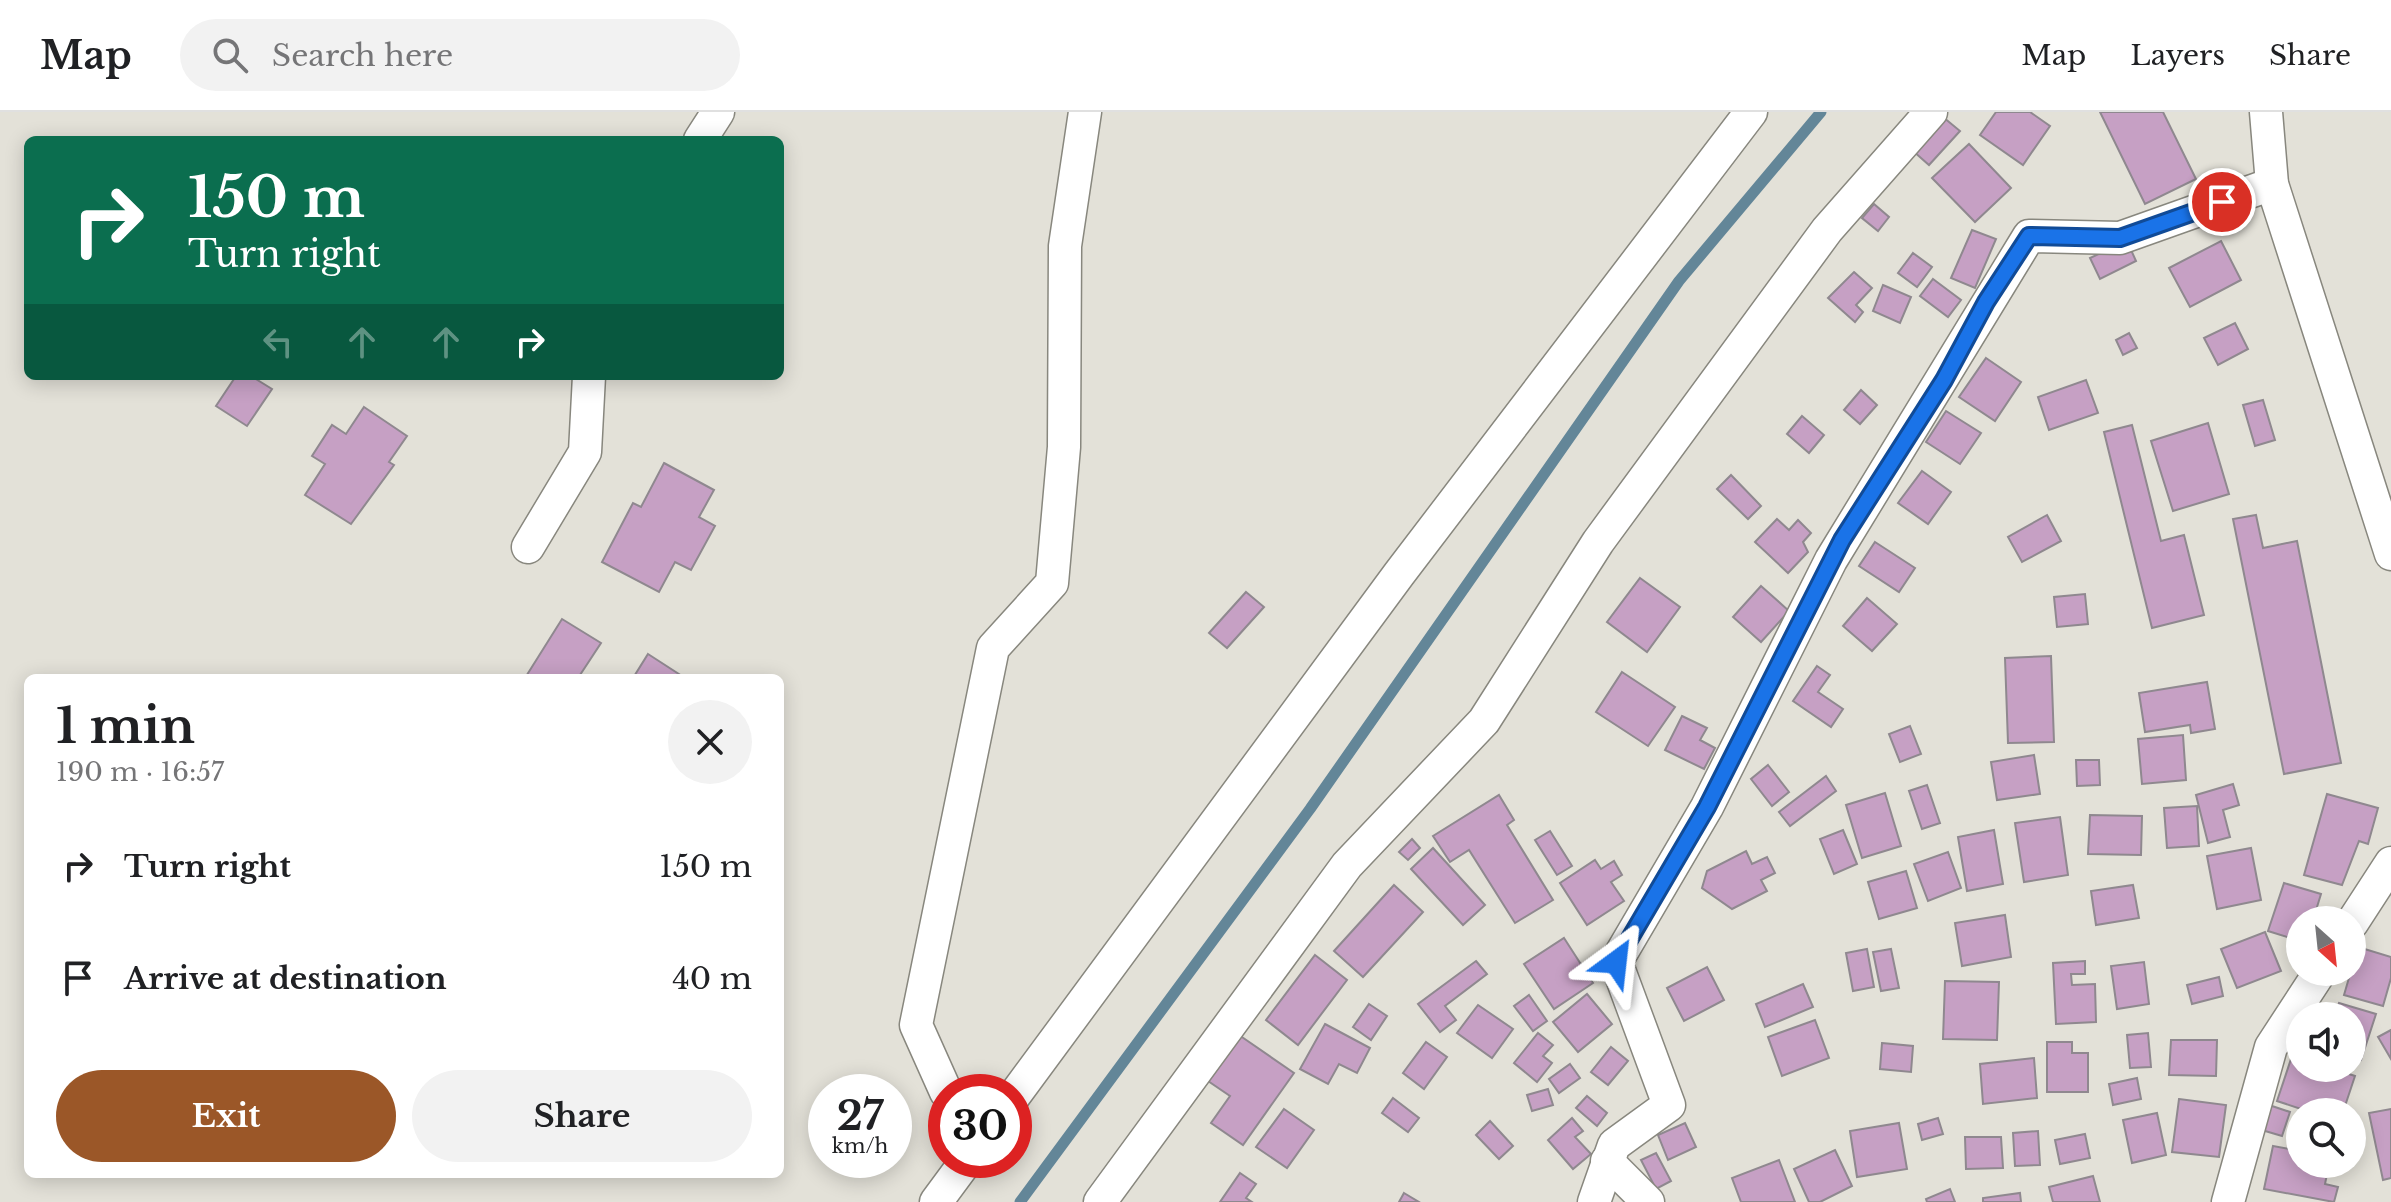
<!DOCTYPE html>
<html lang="en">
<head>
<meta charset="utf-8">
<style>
	:root { --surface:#fff; --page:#f2f2f2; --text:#202124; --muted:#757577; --line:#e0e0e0; --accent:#9b5728 }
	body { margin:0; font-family:"Libre Baskerville",serif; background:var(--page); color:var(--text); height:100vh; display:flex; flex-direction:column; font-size:30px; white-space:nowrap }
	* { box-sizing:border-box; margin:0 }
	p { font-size:26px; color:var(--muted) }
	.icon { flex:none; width:44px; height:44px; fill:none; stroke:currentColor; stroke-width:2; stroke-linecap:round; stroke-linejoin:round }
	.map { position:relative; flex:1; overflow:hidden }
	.panel { position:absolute; left:24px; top:562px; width:760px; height:504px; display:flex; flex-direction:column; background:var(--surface); border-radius:12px; box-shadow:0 4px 20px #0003 }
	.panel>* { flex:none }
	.guide { position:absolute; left:24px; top:24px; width:760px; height:244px; border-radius:12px; box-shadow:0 4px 20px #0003; background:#0b6e4f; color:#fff; overflow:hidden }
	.needle { width:52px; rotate:153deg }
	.tools { position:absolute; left:2286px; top:794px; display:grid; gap:16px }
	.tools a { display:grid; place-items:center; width:80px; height:80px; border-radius:50%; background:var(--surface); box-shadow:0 4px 20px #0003; font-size:40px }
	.speed { position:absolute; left:808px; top:962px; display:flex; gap:16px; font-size:40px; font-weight:700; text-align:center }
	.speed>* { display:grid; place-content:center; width:104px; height:104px; border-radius:50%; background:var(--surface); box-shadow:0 4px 20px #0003; line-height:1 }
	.speed small { font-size:20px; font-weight:400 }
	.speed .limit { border:12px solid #d22; background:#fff; color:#111 }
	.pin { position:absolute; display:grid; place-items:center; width:68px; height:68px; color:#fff; margin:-34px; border:4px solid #fff; border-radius:50%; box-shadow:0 2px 8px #0007 }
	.me { position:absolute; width:88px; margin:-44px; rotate:30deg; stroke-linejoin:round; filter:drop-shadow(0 0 6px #0008) }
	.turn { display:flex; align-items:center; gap:28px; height:168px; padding:0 32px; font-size:36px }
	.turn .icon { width:104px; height:104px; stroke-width:2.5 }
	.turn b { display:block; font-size:56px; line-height:68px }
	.lanes { display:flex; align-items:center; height:76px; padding:0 32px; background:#0003; justify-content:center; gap:40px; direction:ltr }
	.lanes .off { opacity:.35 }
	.round { display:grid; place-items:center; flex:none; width:84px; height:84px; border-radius:42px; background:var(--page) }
	.head { display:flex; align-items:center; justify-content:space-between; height:136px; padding:0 32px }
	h1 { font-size:48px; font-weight:800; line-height:60px }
	.action { display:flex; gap:16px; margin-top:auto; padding:16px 32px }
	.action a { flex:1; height:92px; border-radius:48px; background:var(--accent); color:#fff; font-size:32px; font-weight:800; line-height:92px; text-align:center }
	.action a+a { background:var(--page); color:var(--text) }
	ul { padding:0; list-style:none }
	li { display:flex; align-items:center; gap:24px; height:112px; padding:0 32px }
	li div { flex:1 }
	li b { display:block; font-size:30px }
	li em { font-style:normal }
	header { display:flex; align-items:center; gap:48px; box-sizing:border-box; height:112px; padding:0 40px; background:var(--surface); border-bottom:2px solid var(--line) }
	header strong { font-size:38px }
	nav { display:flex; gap:44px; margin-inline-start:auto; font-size:28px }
	.search { width:560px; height:72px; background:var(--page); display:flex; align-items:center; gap:20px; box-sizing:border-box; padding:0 28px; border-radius:44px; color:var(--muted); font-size:30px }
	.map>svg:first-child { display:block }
</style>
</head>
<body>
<header>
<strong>Map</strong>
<div class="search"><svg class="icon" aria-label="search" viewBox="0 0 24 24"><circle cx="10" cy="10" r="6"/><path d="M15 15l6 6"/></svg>Search here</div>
<nav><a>Map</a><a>Layers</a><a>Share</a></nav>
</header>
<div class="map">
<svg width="2391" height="1090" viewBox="0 0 2391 1090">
	<rect width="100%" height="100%" fill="#e3e1d8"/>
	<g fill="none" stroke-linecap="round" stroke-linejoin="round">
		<!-- stream -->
		<polyline stroke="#638698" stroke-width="11" points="1020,1090 1310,697 1679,169 1821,0"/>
	</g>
	<!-- building -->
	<g fill="#c6a0c4" stroke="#8f888f" stroke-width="2">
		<polygon points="1996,0 2030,0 2050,14 2023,53 1980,23"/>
		<polygon points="2100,0 2163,0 2196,67 2145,92"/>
		<polygon points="1943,5 1960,19 1929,53 1913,39"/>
		<polygon points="1969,32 2011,76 1975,110 1932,66"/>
		<polygon points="1874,92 1889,105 1878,119 1862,106"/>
		<polygon points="1972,118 1996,127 1975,176 1951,166"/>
		<polygon points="2127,129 2136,149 2100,167 2090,146"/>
		<polygon points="2221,129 2241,168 2190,195 2169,156"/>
		<polygon points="1913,141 1932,155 1917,175 1898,161"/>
		<polygon points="1854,160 1872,176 1856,193 1863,200 1855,210 1828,186"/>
		<polygon points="1933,167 1961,188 1948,205 1920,184"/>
		<polygon points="1883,173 1911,185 1900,211 1873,199"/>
		<polygon points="2235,211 2248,237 2218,253 2204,226"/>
		<polygon points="2129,221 2137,236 2123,243 2116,228"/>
		<polygon points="1986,246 2021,270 1995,309 1959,285"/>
		<polygon points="236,264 251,264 272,277 247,314 216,294"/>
		<polygon points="2086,268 2098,301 2049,318 2038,285"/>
		<polygon points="1861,278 1877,293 1860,312 1844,298"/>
		<polygon points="2263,288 2275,328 2255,334 2243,293"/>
		<polygon points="364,295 407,324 389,350 394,353 351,412 305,383 325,352 312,344 332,313 346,322"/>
		<polygon points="1946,299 1981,321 1960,352 1926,330"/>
		<polygon points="1802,304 1824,323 1809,341 1787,322"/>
		<polygon points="2208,311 2229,382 2173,399 2151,329"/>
		<polygon points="2132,313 2161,429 2184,423 2204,503 2152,516 2104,320"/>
		<polygon points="664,351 714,378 699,405 715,414 691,458 675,450 659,480 602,450 633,391 641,395"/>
		<polygon points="1922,359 1951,380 1928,412 1898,391"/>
		<polygon points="1731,363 1761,394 1748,407 1717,377"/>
		<polygon points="2047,403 2061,429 2022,450 2008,425"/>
		<polygon points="2256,403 2263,436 2297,429 2341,651 2284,662 2233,407"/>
		<polygon points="1777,407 1789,418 1798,408 1811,421 1803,430 1808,440 1788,461 1755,430"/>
		<polygon points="1875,430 1915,456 1899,480 1859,454"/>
		<polygon points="1640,466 1680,495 1647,540 1607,510"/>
		<polygon points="1761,474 1789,499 1761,530 1733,505"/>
		<polygon points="1246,480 1264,495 1227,536 1209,521"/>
		<polygon points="2085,482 2088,512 2057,515 2054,485"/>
		<polygon points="1867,486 1897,512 1872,539 1843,514"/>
		<polygon points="562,507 601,531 578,566 525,566"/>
		<polygon points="648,542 685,566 633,566"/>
		<polygon points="2051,544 2054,630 2008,631 2005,546"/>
		<polygon points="1817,554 1830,563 1818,580 1843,597 1831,615 1793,589"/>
		<polygon points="1622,560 1675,595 1648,634 1596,600"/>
		<polygon points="2207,570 2215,617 2191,621 2190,613 2145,620 2139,581"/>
		<polygon points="1682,604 1707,616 1700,628 1715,636 1704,657 1665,638"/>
		<polygon points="1910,614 1921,642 1900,650 1889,622"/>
		<polygon points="2183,623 2186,668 2142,672 2138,627"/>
		<polygon points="2034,643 2040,682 1997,688 1991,650"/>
		<polygon points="2076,648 2099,648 2100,673 2077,674"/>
		<polygon points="1768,653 1789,680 1772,694 1751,667"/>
		<polygon points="1826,664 1836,679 1790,714 1779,700"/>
		<polygon points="2233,672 2239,693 2223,698 2230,725 2208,731 2196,683"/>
		<polygon points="1927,673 1940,711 1922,717 1909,679"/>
		<polygon points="1885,681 1901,734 1862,746 1846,693"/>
		<polygon points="2327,682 2378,696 2368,732 2359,729 2342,773 2304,763"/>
		<polygon points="1499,683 1514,708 1507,713 1553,788 1515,811 1469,738 1450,750 1433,724"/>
		<polygon points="2197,694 2199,734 2167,736 2164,696"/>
		<polygon points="2090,703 2142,704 2141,743 2088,742"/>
		<polygon points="2060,705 2068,763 2024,770 2015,711"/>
		<polygon points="1843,718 1857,752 1834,762 1820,727"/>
		<polygon points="1994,718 2003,772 1967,779 1958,725"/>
		<polygon points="1550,719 1572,754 1557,763 1535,728"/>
		<polygon points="1412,727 1420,736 1408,748 1399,740"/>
		<polygon points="1433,736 1485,793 1463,813 1411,757"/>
		<polygon points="2251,736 2261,788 2217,797 2207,744"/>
		<polygon points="1746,739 1752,752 1767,745 1775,761 1761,768 1767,779 1732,797 1702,776 1707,759"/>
		<polygon points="1948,740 1961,776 1928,789 1914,752"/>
		<polygon points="1595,748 1601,757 1614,749 1622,763 1611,770 1624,789 1587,813 1560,771"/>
		<polygon points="1906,759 1917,796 1879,807 1868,770"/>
		<polygon points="2284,771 2321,782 2313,808 2300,808 2300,829 2268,819"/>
		<polygon points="1394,773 1423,800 1363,865 1334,839"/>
		<polygon points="2133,773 2139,806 2096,813 2091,779"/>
		<polygon points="2005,803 2011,845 1962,854 1955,811"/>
		<polygon points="2265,820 2281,859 2237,876 2221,837"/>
		<polygon points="1564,826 1593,871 1554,897 1524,852"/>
		<polygon points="2358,835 2391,845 2391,866 2383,894 2344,883"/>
		<polygon points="1867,837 1874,875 1853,879 1846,841"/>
		<polygon points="1891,837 1899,876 1881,879 1873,840"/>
		<polygon points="1315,843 1347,868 1298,933 1266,908"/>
		<polygon points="1476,849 1487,862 1445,894 1456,908 1440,920 1418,892"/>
		<polygon points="2085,849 2085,862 2071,862 2072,873 2095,872 2096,910 2056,912 2053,851"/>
		<polygon points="2144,850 2149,892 2117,897 2111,854"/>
		<polygon points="1707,855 1724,888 1684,909 1667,876"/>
		<polygon points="2219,865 2223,884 2192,892 2187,873"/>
		<polygon points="1945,869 1999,870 1997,928 1943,927"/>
		<polygon points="1803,872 1813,895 1765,915 1756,892"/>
		<polygon points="1587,882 1612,912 1578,940 1553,910"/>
		<polygon points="1529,883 1547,909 1533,919 1514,894"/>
		<polygon points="2339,891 2376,902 2361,948 2352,945 2352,904 2335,904"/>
		<polygon points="1369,892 1387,904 1371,928 1353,915"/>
		<polygon points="1478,893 1513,917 1492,946 1457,921"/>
		<polygon points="1815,908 1829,946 1782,964 1768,925"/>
		<polygon points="1325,912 1370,936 1357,961 1339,952 1328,972 1300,957"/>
		<polygon points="2391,918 2391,947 2378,925"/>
		<polygon points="1538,921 1553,933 1543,944 1552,951 1537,970 1514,951"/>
		<polygon points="2148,921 2151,955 2130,956 2127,923"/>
		<polygon points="1239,923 1294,961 1243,1033 1211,1011 1230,984 1208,969"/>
		<polygon points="2171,928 2217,928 2216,964 2169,963"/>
		<polygon points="1426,930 1447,945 1424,977 1403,961"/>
		<polygon points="2047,930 2072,930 2072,941 2088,941 2088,980 2047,980"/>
		<polygon points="1882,931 1913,934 1911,960 1880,957"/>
		<polygon points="1611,935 1628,949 1608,973 1591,960"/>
		<polygon points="2292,944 2300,946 2300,956 2330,956 2355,964 2343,1000 2310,1000 2277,989"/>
		<polygon points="2034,946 2037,986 1983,992 1980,952"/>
		<polygon points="1570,952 1580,966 1559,981 1549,967"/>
		<polygon points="2137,966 2141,987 2113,993 2109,972"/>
		<polygon points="1548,977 1553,993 1532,999 1527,983"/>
		<polygon points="1587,984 1607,1001 1597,1014 1576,996"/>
		<polygon points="1393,986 1419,1006 1408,1020 1382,1001"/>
		<polygon points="2179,987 2226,993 2219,1045 2172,1040"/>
		<polygon points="2263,991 2290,1000 2282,1024 2255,1016"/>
		<polygon points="1284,997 1314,1018 1287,1056 1256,1035"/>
		<polygon points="2391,997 2391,1066 2383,1068 2369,1001"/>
		<polygon points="2157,1001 2166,1043 2132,1051 2123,1008"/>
		<polygon points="1572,1006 1583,1019 1575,1025 1591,1042 1573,1057 1548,1028"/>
		<polygon points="1938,1006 1943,1022 1922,1028 1918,1012"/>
		<polygon points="1490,1009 1513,1034 1499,1047 1476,1023"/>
		<polygon points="1685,1011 1696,1035 1668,1048 1658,1023"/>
		<polygon points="1899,1011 1907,1057 1857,1065 1850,1019"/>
		<polygon points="2038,1019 2040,1053 2015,1054 2013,1021"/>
		<polygon points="2085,1022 2090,1046 2060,1052 2055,1028"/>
		<polygon points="1965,1025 2001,1025 2003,1056 1966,1057"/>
		<polygon points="2273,1034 2300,1039 2300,1052 2329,1052 2325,1072 2338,1075 2334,1090 2264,1077"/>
		<polygon points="1835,1038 1852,1074 1820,1090 1809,1090 1794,1057"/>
		<polygon points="1656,1041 1671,1069 1656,1077 1641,1048"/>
		<polygon points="1779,1048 1795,1090 1741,1090 1732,1066"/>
		<polygon points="1240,1061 1256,1072 1246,1086 1252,1090 1220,1090"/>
		<polygon points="2093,1064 2100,1090 2053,1090 2049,1075"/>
		<polygon points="1950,1077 1955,1090 1927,1090 1926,1087"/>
		<polygon points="1404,1081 1419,1090 1399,1090"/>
		<polygon points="2020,1081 2021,1090 1983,1090 1983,1086"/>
	</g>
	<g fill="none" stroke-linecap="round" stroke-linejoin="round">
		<!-- minor casing -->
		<g stroke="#88877e" stroke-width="35">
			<g id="minor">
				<polyline points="2266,0 2272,72 2391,442"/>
				<polyline points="700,28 718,0"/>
				<polyline points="528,435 585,340 589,264"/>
				<polyline points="2352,811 2391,751"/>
				<polyline points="946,980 916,913 993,536 1052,471 1064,335 1065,134 1085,0"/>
				<polyline points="1014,984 1399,462 1751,0"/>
				<polyline points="1607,1049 1648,1090"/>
				<polyline points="936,1090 967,1048"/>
				<polyline points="1100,1090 1347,753 1484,609 1598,430 1827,118 1931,0"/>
				<polyline points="1594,1090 1614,1033 1669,993 1616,850 1707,695 1831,448 2029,124 2120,126 2272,72"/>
				<polyline points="2228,1090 2271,935 2320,860"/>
			</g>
		</g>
		<!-- minor -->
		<use href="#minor" stroke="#fff" stroke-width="32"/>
	</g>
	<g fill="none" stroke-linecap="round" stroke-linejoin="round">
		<!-- route casing -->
		<g stroke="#114b97" stroke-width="20">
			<polyline id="route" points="1616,850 1707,695 1842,428 1944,268 1986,190 2029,124 2120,126 2222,90"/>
		</g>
		<!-- route -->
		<use href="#route" stroke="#1a73e8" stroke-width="14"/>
	</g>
</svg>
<div class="tools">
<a><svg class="needle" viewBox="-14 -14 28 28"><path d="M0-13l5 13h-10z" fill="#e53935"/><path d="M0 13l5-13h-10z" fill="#757577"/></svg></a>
<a><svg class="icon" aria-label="sound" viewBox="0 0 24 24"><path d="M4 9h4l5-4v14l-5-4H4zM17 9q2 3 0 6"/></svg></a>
<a><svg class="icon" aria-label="search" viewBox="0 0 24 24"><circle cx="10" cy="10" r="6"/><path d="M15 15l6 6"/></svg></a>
</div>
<div class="speed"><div>27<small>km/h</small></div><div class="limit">30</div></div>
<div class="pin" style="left:2222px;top:90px;background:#d93025"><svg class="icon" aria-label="arrive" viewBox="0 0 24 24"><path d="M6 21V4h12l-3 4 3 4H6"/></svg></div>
<svg class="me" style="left:1616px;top:850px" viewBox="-20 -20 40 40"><path d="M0-17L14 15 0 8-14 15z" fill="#1a73e8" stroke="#fff" stroke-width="4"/></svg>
<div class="guide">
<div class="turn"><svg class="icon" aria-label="right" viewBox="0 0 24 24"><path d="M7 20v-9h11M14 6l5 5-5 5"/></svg><div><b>150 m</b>Turn right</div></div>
<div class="lanes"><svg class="icon off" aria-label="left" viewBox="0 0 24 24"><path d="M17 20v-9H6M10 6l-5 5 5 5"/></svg><svg class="icon off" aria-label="ahead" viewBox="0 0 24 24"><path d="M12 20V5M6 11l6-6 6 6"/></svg><svg class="icon off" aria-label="ahead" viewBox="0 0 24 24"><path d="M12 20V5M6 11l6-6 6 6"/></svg><svg class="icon" aria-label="right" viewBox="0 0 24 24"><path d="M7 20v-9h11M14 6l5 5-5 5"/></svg></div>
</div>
<section class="panel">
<div class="head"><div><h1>1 min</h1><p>190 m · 16:57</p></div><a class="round"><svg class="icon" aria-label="close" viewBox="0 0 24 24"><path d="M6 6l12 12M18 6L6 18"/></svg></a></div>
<ul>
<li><svg class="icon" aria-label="right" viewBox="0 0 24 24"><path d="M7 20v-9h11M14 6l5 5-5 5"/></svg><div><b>Turn right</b></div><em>150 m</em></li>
<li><svg class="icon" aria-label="arrive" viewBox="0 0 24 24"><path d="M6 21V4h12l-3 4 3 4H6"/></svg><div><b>Arrive at destination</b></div><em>40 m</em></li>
</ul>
<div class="action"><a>Exit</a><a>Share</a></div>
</section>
</div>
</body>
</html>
